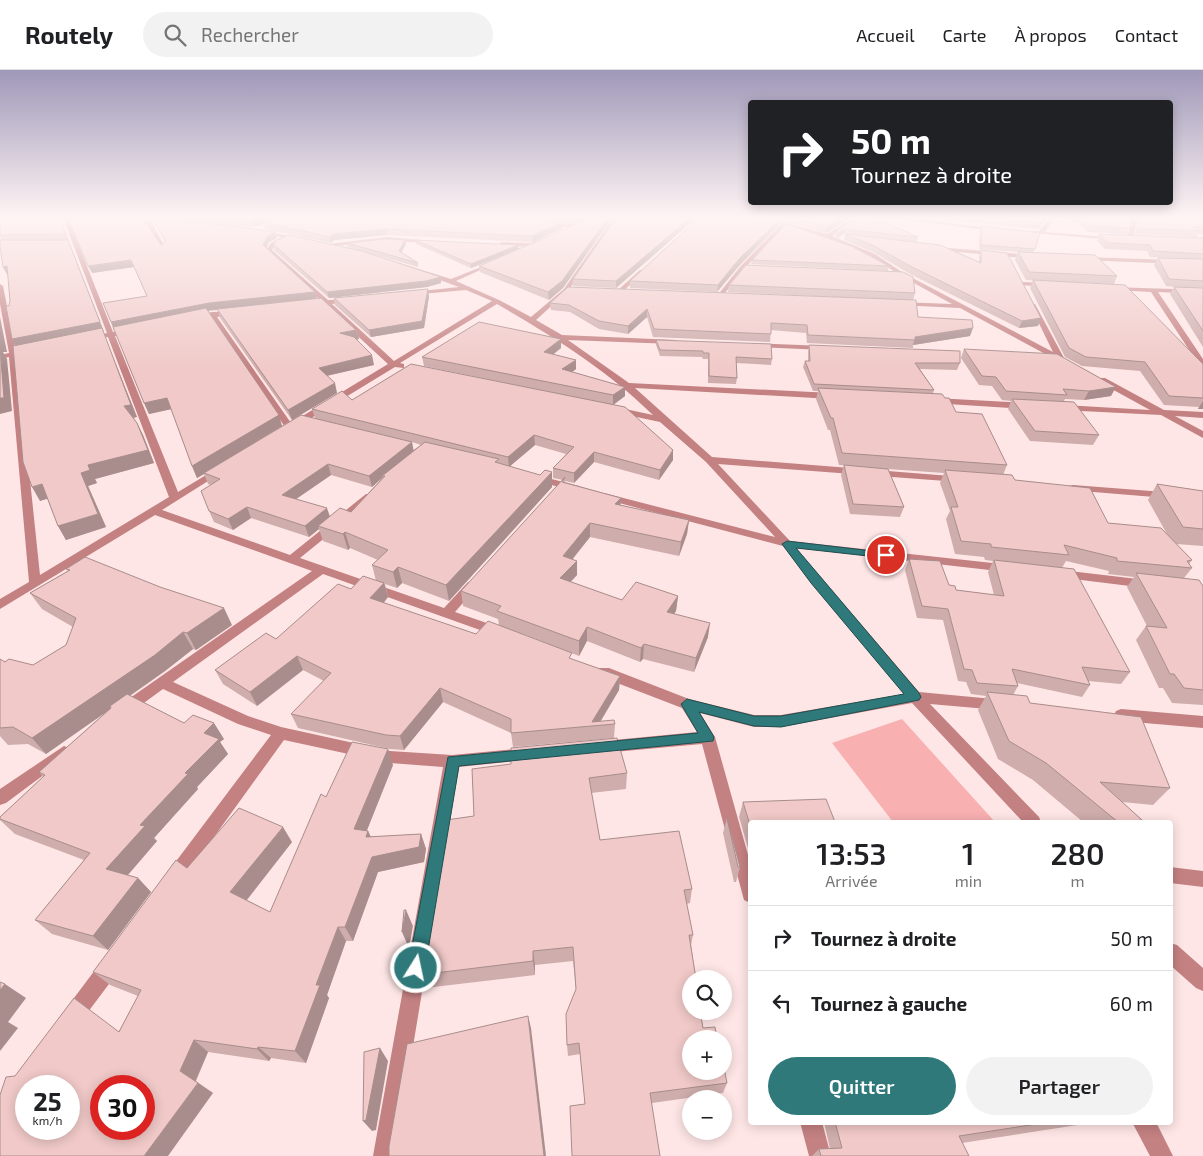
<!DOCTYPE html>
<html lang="fr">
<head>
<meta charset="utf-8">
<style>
	:root { --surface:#fff; --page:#f2f2f2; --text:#202124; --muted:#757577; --line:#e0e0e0; --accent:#2f797b }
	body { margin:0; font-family:"Exo 2",sans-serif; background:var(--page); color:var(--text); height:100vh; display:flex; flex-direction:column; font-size:19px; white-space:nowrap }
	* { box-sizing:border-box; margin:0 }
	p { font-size:16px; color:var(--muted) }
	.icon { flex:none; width:28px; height:28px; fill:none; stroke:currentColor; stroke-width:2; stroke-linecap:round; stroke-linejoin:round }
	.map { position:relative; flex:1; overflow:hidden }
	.panel { position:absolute; left:748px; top:750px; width:425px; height:305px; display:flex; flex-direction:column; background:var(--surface); border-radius:5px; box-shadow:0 2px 12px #0003 }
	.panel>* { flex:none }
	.top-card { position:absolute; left:748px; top:30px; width:425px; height:105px; border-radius:5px; box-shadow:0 2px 12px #0003; background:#202124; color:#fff; overflow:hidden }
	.tools { position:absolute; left:682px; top:900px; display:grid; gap:10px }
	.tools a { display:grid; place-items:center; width:50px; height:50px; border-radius:50%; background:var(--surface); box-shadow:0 2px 12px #0003; font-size:25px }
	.speed { position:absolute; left:15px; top:1005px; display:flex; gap:10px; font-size:25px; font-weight:700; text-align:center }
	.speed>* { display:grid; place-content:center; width:65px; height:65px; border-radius:50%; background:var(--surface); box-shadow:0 2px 12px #0003; line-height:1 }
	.speed small { font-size:12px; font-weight:400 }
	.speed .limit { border:8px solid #d22; background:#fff; color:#111 }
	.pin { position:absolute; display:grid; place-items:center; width:42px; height:42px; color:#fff; margin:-21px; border:2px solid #fff; border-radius:50%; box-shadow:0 1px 5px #0007 }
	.me { position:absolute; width:55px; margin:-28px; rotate:10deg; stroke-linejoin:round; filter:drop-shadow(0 0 4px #0008) }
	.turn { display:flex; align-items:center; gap:18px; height:105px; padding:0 20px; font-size:22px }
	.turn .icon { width:65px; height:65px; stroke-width:2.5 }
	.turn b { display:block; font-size:35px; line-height:42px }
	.eta { display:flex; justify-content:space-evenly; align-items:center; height:85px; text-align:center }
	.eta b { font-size:30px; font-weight:600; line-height:35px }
	.button { display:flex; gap:10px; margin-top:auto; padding:10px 20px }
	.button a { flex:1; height:58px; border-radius:30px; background:var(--accent); color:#fff; font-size:20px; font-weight:600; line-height:58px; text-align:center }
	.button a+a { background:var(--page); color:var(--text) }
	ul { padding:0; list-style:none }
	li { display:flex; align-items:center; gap:15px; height:65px; padding:0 20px; border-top:1px solid var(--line) }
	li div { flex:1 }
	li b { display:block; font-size:19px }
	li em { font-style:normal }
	header { display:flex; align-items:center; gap:30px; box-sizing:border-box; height:70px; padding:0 25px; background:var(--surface); border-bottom:1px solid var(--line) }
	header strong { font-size:24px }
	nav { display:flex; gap:28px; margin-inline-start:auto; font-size:18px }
	.search { width:350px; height:45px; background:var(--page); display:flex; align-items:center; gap:12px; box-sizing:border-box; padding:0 18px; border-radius:28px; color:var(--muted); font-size:19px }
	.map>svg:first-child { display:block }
</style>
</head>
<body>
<header>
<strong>Routely</strong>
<div class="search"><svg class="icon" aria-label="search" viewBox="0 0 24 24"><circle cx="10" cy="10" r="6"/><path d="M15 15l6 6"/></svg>Rechercher</div>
<nav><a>Accueil</a><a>Carte</a><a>À propos</a><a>Contact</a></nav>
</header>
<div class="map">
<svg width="1203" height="1086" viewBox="0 0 1203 1086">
	<rect width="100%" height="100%" fill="#ffe6e6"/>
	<!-- green -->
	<polygon fill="#f9b0b1" points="902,649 995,752 893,752 832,673"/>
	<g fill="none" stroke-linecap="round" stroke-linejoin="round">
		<!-- minor -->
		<g fill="#c48182" fill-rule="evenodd">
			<polygon points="63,148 68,148 113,262 132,258 136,260 115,266 178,422 216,399 222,399 224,401 162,440 290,485 366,424 374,424 374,428 300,488 444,538 468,512 476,512 478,515 476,518 455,542 504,559 505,562 499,567 494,565 323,504 173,612 248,646 281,657 390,681 452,685 526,678 531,680 534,684 531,688 526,690 459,697 395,1086 373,1086 443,697 390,693 284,670 180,814 174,816 168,814 165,808 168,802 271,665 238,654 163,619 130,643 125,645 120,643 118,639 120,635 312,501 155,445 0,539 0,529 29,512 9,287 0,289 0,285 9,283 0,234 0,214 3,216 16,281 29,279 33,281 17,286 40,505 169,427 108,267 88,271 84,269 107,263"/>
			<path d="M613,148H618L568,221L536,250L562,265L676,270L677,272L673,274L568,270L629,313L832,323L836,326L832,329L635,318L712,387L963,407V411L959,412L718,394L790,471L1011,495L1013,498L1011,501L1007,502L796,478L919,622L1004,630L1006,634L1004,638L999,640L930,634L1039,747L1041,752H1023L912,633L781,657H754L700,643L715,667L750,792V833L744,830L702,674L603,683L598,681L595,677L598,673L603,671L697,662L682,638L599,606L597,602L599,598H609L689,629L754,645H781L904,624L811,513L783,476L600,428L599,426L604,423L775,467L706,392L660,352L613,342L612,340L616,337L653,345C606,299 554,267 497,234L400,293L404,294V298L395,297L290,361L287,360L211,248L193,250L190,248L212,242L238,241V243L217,247L291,353L388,294L324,235H308V233L321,231L266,180L271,173L282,167L257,162V160L302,168L300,171C289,168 279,169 272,180L328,230L352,229V231L332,234L394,291L492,231L466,220L410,225V223L412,222L459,217L396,194V192L451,209L496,191V193L456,211L499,230L531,247L564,219Z"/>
			<polygon points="761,148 768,148 827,164 853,148 858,148 832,166 875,184 905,204 1053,282 1030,235 1035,234 1064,288 1060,290 1044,290 1044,286 1049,286 960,238 898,235 897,234 900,232 952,234 901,206 871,186 826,167 785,156 744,199 721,228 717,228 717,226 740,197 781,154"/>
			<polygon points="887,148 902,148 999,159 996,161"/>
			<polygon points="1049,148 1054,148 1045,162 1119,168 1116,170 1020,162 1039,161"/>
			<polygon points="1132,148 1138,148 1133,169 1130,171 1127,169"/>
			<polygon points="127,149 171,151 169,154 152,153 166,179 162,179 146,152 129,152"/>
			<polygon points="548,152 576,154 579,156 576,158 546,155"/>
			<polygon points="387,167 434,171 431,173 387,171 324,177 321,175"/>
			<polygon points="501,172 531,173 534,175 531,177 499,175"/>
			<polygon points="937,177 1034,185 1037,187 1034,189 935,180"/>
			<polygon points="1084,187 1203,191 1203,195 1082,190"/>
			<polygon points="640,200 645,201 621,223 617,223 617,221"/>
			<polygon points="1022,212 1047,213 1050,215 1047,217 1020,215"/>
			<polygon points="1112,217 1203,220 1203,224 1158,222 1203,289 1203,297 1199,295 1151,222 1114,220"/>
			<polygon points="752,273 825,276 829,278 825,280 755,277 751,275"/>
			<polygon points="1099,308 1105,308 1164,340 1203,342 1203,348 1175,346 1203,361 1203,368 1161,345 1061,340 1061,336 1064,335 1150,340 1099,312"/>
			<polygon points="935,328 1027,333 1031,336 1027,339 932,333 931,331"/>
			<polygon points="536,405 579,416 580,418 575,421 532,410 532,406"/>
			<polygon points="1073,415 1203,425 1203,431 1069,420 1069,416"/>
			<polygon points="1061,500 1146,510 1152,514 1146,518 1057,507 1055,504 1057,501"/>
			<polygon points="1121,639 1203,646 1203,658 1121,651 1116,649 1114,645 1116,641"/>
			<polygon points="64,676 69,678 72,682 69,686 6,733 0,735 0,719"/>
			<polygon points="1170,797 1203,801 1203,817 1170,813"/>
			<polygon points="1170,873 1177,875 1203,898 1203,921 1196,918 1170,895"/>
			<polygon points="111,885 118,888 121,895 118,902 79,954 72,957 65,954 62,947 65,940 104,888"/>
			<polygon points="800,1052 822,1052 831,1086 809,1086"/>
			<polygon points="1132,1052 1156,1052 1173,1086 1150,1086"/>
		</g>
	</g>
	<!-- wall -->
	<g fill="#ceadac" fill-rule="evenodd">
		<polygon points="6,148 60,148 69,170 68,170 104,262 103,262 137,347 134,348 143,365 154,393 95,409 97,413 88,416 106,457 66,470 58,456 47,428 40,431 16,275 12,269 9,236 10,231 8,206 3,197 2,170 0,167 0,150"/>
		<polygon points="154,148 612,148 563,218 549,230 480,202 479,196 584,151 575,153 563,152 563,158 533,172 387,165 334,170 331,173 265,159 264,154 252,157"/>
		<polygon points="696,148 616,218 573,216 573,209"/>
		<polygon points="774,148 850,148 826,163"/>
		<polygon points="856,148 918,167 916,172 979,192 979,187 981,180 1038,256 1019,258 910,204 873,182 844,170 845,164 843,164 838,168 835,167 836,161"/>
		<polygon points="932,148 1047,148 1038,159 955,151"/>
		<polygon points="1061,148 1132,148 1129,158 1127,164 1088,162 1076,151"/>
		<polygon points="1138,148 1199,148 1202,151 1199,148 1203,148 1203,164 1198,164 1197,167 1135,164 1139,148"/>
		<path d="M153,150L275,162L277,168L269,172L266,178L315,222L316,229L356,260L359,269L357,270L374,295L327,306L337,323L292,350L315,348L312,339L352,330L673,390L659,410L594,392L574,413L565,411V412L621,428L620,435L689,450L687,464L679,486L590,467L572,489L577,505L571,512L622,530L678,526L676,541L674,544L708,567L694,602L643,589L640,592L587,571L579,586L521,563L572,589L620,606L619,620L601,651L615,654L614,668L513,677L511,663L443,632L404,680L390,679L298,658L291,644L324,611L303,600L257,636L223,614L215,600L276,569L351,519L376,511L372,495L378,490L350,478L348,480L323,471L319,459L309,467L251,448L233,460L214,452L209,441L211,415L208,414L204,404L197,408L192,396L171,339L149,344L103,233L147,226L134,197L92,203L161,175L165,171L156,156ZM218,240L220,248L292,350L282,356L207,241ZM412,372L421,375L413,380ZM535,375L566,384L553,398V408L563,410L461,521L463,536L498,549L499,555L476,564L384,533L388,527L385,514L397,518L402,513L449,531L552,417L510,396ZM331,405L372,417L382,408L351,442L330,446L296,429Z"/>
		<polygon points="778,156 739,196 717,222 630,218 630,211"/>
		<polygon points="981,156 1040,163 1033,183 979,179 980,160"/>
		<polygon points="1099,164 1203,168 1203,277 1170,224 1174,217 1166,216 1154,195 1158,188 1167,188 1150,187 1147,181 1105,179 1097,171"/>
		<polygon points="405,170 406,174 401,182 418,193 418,197 348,177 347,173"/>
		<polygon points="415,170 519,179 471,198 416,174"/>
		<polygon points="273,174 441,207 441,213 427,217 329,228 274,180"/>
		<polygon points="1018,182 1117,206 1114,214 1026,210 1015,190"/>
		<polygon points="752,190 889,196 888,201 751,194"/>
		<polygon points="1033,210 1203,294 1203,339 1198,339 1199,337 1164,335 1140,301 1082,296 1065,287 1030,218"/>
		<polygon points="729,215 915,223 913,230 918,247 970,266 913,275 913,278 807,273 806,263 771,260 770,272 653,267 647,247 628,264 599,259 570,242 551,240 550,233 898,230 728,222"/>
		<polygon points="429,226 424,258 371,267 335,235 334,228"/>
		<polygon points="561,269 561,278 553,284 576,290 576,299 572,302 625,326 613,335 424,296 422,287"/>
		<polygon points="656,270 772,289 771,295 736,293 737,308 736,314 708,313 708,289 703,289 702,287 660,286 656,275"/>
		<polygon points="809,275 960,293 957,300 920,299 934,320 933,323 956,342 1007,395 1003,405 1108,453 1168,466 1148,430 1157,414 1203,421 1203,476 1176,474 1192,490 1189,494 1192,498 1184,508 1203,516 1203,635 1172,633 1163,618 1159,618 1136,570 1146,556 1147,556 1127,517 1134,507 1108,504 1109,501 1066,491 1062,498 1130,602 1121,614 1088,611 1090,615 1082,627 1017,613 1018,616 1013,625 1030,633 1170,718 1153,735 1122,732 1142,750 1139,752 1083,752 1033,710 998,689 978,640 986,626 971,624 966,612 958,611 943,550 917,548 905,500 909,489 956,520 994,525 988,502 993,491 985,490 984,487 955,484 946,449 950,441 940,413 944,403 888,399 904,437 900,447 850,444 841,405 844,395 856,396 839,395 830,360 828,360 816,329 818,321 813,321 803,297 805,291 808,291 808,282"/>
		<polygon points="964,279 1111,326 1084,330 1065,329 1064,331 1099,365 1093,375 1030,371 1008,339 1011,331 1002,330 992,316 979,315 961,288"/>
		<polygon points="66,499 232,555 196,580 193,579 165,601 130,626 184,653 224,669 220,672 228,684 197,717 198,719 154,768 157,771 128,805 138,808 151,822 108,880 52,864 35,850 84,790 15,764 0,750 0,747 43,707 39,702 106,642 46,684 28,674 8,675 0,666 0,589 5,592 33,595 66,575 73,557 42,539 30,523 68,501"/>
		<polygon points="393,695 367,760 368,761 371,767 421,764 426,779 424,792 378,802 353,871 346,871 327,925 329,928 306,993 271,988 269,991 208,982 196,1011 213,1023 15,1006 119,961 138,926 110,915 93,902 187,798 292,772 247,830 270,842 326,727"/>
		<polygon points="472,699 627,703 626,719 591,723 600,770 692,819 690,833 686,834 693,865 691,875 703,958 727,1013 723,1023 652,1033 585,1034 580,984 568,986 567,975 576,919 573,891 535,895 535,905 425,918 419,905 474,746"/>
		<polygon points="743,732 750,752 750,785 739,747"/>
		<polygon points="727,748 740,797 736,812 734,812 723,763"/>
		<polygon points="824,1052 1097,1052 962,1073 969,1086 812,1086 819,1079 830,1079"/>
	</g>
	<!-- shaded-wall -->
	<g fill="#a88d8c">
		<polygon points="262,148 285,148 263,152 264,154 252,157 250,151"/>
		<polygon points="575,148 596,148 575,153"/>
		<polygon points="608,148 612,148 563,218 549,230 548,222"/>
		<polygon points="690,148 696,148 616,218 616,211"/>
		<polygon points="842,148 850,148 826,163 827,157"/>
		<polygon points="1045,148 1047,148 1038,159 1040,153"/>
		<polygon points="779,150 778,156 739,196 717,222 718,215 739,189"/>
		<polygon points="563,152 563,158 533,172 532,166"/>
		<polygon points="386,159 387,165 334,170 331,173 330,167 332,164"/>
		<polygon points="844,159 843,164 838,168 839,163"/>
		<polygon points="275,162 277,168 269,172 265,181 263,175 268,166"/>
		<polygon points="68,170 104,262 103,262 137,347 130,348 124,336 17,279 12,269"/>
		<polygon points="405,170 406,174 400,185 399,181"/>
		<polygon points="518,175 519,179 471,198 471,194"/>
		<polygon points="131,190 134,197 92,203 88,196"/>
		<polygon points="7,196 8,206 3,197"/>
		<polygon points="441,207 441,213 427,217 329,228 327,222"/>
		<polygon points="428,219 429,226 424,258 371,267 369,260"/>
		<polygon points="315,222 317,230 212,240 114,260 111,252 209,233"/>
		<polygon points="647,239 647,247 628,264 628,256"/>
		<polygon points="0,247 7,282 3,282 7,289 12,341 0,344"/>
		<polygon points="1041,248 1038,256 1019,258 1022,251"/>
		<polygon points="973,258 970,266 913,275 915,267"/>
		<polygon points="356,260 359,269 342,272 340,263"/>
		<polygon points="561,269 561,278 545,291 544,282"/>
		<polygon points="372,285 374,295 321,307 319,298"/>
		<polygon points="576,290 576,299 562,309 562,299"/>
		<polygon points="335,313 337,323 292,350 288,340"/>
		<polygon points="625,317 625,326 613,335 613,325"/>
		<polygon points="1116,317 1111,326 1084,330 1089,321"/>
		<polygon points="167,328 172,339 149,344 144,333"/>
		<polygon points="1203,331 1203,339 1198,339"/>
		<polygon points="279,345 282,356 204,403 204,404 197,408 192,396"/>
		<polygon points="137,353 143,365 154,393 95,409 97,413 88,416 106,457 66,470 58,456 81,403 88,395"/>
		<polygon points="534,365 535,375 509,397 508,387"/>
		<polygon points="412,372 414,383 382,406 382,408 372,417 369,406"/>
		<polygon points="673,380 673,390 659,410 660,400"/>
		<polygon points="594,382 594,392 574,413 574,403"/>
		<polygon points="328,394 331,405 286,436 282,425"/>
		<polygon points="552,402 552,417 449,531 446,515"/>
		<polygon points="42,414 50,428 40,431 32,417"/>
		<polygon points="621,428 620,441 615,434"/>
		<polygon points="247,437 251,448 233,460 228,449"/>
		<polygon points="327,438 331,450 318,456 319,459 309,467 305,456"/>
		<polygon points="689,450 687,464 679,486 681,472"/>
		<polygon points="590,453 590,467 564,500 563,486"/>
		<polygon points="345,462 350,478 348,480 343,464"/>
		<polygon points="577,491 577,505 560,522 560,508"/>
		<polygon points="398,497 402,513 397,518 393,502"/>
		<polygon points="384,513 388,527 375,542 370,528"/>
		<polygon points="678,526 676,541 666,556 667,542"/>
		<polygon points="224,538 232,555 196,580 187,563"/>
		<polygon points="710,553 708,567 694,602 696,588"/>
		<polygon points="587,557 587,571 579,586 579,571"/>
		<polygon points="183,562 193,579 165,601 46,684 32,668"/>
		<polygon points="644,574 643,589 640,592 641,578"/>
		<polygon points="297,586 303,600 257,636 250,622"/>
		<polygon points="620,606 619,620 598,655 592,652"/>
		<polygon points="440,618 443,632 404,680 400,666"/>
		<polygon points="214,653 224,669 220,672 228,684 197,717 198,719 154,768 157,771 120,814 106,799 140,755 185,703 204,663"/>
		<polygon points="388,679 393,695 361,775 354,759"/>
		<polygon points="283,757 292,772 241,837 230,822"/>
		<polygon points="368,761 375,776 366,767"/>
		<polygon points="421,764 426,779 424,792 378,802 353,871 345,857 372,787"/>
		<polygon points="138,808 151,822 108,880 93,866"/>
		<polygon points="406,840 413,856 409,878 402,862"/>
		<polygon points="338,857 346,871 327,925 329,928 306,993 295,981 316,915"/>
		<polygon points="533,881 535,895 535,905 533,891"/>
		<polygon points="5,914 26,928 8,952 18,958 0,981 0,920"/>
		<polygon points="528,946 531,958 546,1086 544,1086"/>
		<polygon points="194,970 208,982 195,1012 180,1001"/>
		<polygon points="258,977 271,988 269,991 257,979"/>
		<polygon points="380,978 388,991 376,1060 372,1061 363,1051"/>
		<polygon points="198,1013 213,1023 168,1086 144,1086"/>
	</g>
	<!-- building -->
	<g fill="#f0c9c8" stroke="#a88d8c" fill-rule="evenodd">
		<polygon points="6,148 60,148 66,164 0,165 0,150"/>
		<polygon points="68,148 108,148 144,150 161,175 166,171 153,150 224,155 275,162 268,166 263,175 315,222 209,233 111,252 103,233 147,226 131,190 88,196"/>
		<polygon points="215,148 262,148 250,151"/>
		<polygon points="277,148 503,148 563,152 532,166 386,159 332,164 330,167 263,152"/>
		<polygon points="591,148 608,148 562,211 548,222 479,196"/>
		<polygon points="616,148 690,148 616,211 573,209"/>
		<polygon points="699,148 773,148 779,150 739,189 718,215 630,211"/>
		<polygon points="795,148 842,148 827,157"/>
		<polygon points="856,148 874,148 918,167 844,159 839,163 836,161"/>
		<polygon points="985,148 1045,148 1040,153"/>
		<polygon points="1082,148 1132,148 1129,158 1091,156"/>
		<polygon points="1140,148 1199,148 1203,152 1203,157 1193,157 1200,161 1138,158"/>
		<polygon points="786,154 851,176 889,196 752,190"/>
		<polygon points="981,156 1040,163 1035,179 981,175"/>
		<polygon points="845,164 940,175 981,193 981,180 1007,183 1041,248 1022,251 912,197 874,176"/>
		<polygon points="1099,164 1203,168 1203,184 1153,181 1150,175 1108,173"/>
		<polygon points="288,165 362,181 441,207 426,211 327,222 273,174 275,171"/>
		<polygon points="386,169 405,170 399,181 418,193 347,173"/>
		<polygon points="0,170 68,170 100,252 12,269 6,236 9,236 10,231 7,196 3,197 0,176"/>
		<polygon points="415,170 518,175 471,194"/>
		<polygon points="1018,182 1095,185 1117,206 1029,202"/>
		<polygon points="1158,188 1201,189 1203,190 1203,211 1169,209"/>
		<polygon points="746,195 903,202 913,207 915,223 729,215"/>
		<polygon points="1033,210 1125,215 1203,294 1203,328 1169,326 1145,292 1086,287 1069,278"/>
		<polygon points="568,217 916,230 918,247 972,250 973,258 915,267 915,270 808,265 807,255 771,253 771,264 654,259 647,239 628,256 599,251 569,235 550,233"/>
		<polygon points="1174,217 1203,218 1203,261"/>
		<polygon points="428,219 422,251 369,260 334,228"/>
		<polygon points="321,228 356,260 340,263 354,267 372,285 319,298 335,313 288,340 217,239"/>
		<polygon points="206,238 279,345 192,396 167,328 144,333 113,257"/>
		<polygon points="479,252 561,269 544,282 576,290 562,299 625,317 613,325 422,287"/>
		<polygon points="102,258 131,335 124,336 137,353 148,380 88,395 90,400 81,403 98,444 58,456 42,414 32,417 23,392 13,276"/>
		<polygon points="656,270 771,274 772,289 736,287 737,308 709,306 709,283 703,283 703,281 660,280"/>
		<polygon points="809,275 960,281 960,293 915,293 934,320 814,314 805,291 810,291"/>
		<polygon points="0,277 4,328 0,328"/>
		<polygon points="964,279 1057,284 1116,317 1089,321 1063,319 1067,325 1006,321 996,307 982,306"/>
		<polygon points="411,294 625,337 673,380 660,400 594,382 574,403 553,398 574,377 534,365 508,387 312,339 342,321 352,330"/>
		<polygon points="818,318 942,324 945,328 949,328 956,342 982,344 1007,395 842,383 833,348 831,348"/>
		<polygon points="1012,329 1074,332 1099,365 1035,361"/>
		<polygon points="301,345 412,372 369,406 328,394 282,425 327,438 305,456 247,437 228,449 209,441 201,421 220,409 204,403"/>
		<polygon points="425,372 499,389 495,392 540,405 545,400 552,402 446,515 398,497 393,502 372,495 388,480 345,462 343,464 318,456 340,438 351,442 385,406 382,406"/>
		<polygon points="844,395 888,399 904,437 853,434"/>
		<polygon points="945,400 1012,405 1015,410 1090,418 1108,453 1161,458 1192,490 1187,491 1192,498 1117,491 1117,488 1064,475 1069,485 991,477 991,474 961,471 951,437 958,437"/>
		<polygon points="565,407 562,412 621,428 615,434 689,450 681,472 590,453 563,486 577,491 560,508 622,530 636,512 678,526 667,542 710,553 696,588 644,574 641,578 587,557 579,571 497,541 501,536 461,521"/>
		<polygon points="1157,414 1203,421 1203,459 1183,457"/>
		<polygon points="85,487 160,517 224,538 187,563 183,562 155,585 32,668 13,657 0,658 0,589 5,592 9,589 33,595 66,575 76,548 30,523 70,500 66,499"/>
		<polygon points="909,489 940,491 949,515 955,516 956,520 1004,526 994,490 1074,499 1130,602 1082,597 1090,615 1012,599 1018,616 977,613 972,600 964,599 948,539 922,536"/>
		<polygon points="1136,503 1199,510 1203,516 1203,620 1184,618 1174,604 1170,604 1146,556 1167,558"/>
		<polygon points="363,506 384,513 370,528 476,564 488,551 572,583 569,588 620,606 592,652 614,650 615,654 511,663 511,649 440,618 400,666 386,665 291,644 331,603 297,586 250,622 215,600 266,563 276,569 338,514 351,519"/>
		<polygon points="987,622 1027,626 1030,633 1141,647 1170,718 1100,712 1142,750 1124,752 1118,752 1046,693 1009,671"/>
		<polygon points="127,624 184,653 193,645 214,653 204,663 219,669 185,703 188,704 140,755 145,756 106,799 138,808 93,866 35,850 90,783 0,749 0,747 45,705 39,702 111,638 110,636"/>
		<polygon points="617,668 627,703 589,708 600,770 679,761 692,819 684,820 693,865 689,865 696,909 691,909 691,941 700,941 703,958 715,957 717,969 691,969 691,1001 724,1001 724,998 727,1013 650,1023 660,1086 572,1086 570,1036 585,1034 579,973 567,975 566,944 576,919 573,877 533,881 533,891 419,905 446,750 474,746 472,699 511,694 511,678"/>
		<path d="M352,672L388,679L354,759L368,761L366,767L421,764L419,777L372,787L345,857H338L316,915H320L295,981L258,977L257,979L194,970L180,1001L198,1013L144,1086H0V1025L6,1007L15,1006L74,928L119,962L141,920L93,902L176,790L187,798L239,738L283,757L230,822L270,842L321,724L326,727ZM26,1016H69V1059H26ZM101,1016H144V1059H101Z"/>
		<polygon points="826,729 835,752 750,752 750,755 743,732"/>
		<polygon points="727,748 740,797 738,797"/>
		<polygon points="404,840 406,840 402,862"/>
		<polygon points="0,912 5,914 0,920"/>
		<polygon points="528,946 544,1086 389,1086 389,1076 407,974"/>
		<polygon points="380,978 366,1050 363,1051 364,982"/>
		<polygon points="835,1052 1050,1052 959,1066 969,1086 821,1086 819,1079 842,1078"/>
	</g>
	<!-- sky -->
	<linearGradient id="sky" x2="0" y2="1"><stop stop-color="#9f98b8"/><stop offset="0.49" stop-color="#fff4f4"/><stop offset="1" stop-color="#fff4f4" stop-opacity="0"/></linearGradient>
	<rect width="1203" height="300" fill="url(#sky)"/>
	<!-- route -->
	<polygon fill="#2f797b" stroke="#1f4f50" points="787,471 890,483 890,487 886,488 796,478 919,623 921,627 919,630 781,657 754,656 699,642 714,667 713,671 459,696 425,898 423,904 416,907 410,904 408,898 448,687 698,663 681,634 687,629 754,646 781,646 904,624 811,513 782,474"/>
</svg>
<div class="tools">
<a><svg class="icon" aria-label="search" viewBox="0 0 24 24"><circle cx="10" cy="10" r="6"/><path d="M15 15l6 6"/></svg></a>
<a>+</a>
<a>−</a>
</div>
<div class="speed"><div>25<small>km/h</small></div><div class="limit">30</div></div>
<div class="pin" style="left:886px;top:485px;background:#d93025"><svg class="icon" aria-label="arrive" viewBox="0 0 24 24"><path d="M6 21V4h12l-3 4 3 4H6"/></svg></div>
<svg class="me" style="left:416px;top:898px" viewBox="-20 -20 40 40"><circle r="17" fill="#2f797b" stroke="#fff" stroke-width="3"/><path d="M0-11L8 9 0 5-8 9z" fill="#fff"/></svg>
<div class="top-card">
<div class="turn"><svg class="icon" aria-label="right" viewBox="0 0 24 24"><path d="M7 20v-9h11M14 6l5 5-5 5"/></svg><div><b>50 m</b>Tournez à droite</div></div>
</div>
<section class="panel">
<div class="eta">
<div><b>13:53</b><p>Arrivée</p></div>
<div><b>1</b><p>min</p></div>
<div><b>280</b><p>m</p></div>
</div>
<ul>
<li><svg class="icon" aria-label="right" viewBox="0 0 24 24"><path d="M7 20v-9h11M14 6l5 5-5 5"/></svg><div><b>Tournez à droite</b></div><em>50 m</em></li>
<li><svg class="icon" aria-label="left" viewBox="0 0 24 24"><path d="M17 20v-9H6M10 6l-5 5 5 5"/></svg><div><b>Tournez à gauche</b></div><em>60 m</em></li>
</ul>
<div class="button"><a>Quitter</a><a>Partager</a></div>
</section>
</div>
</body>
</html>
